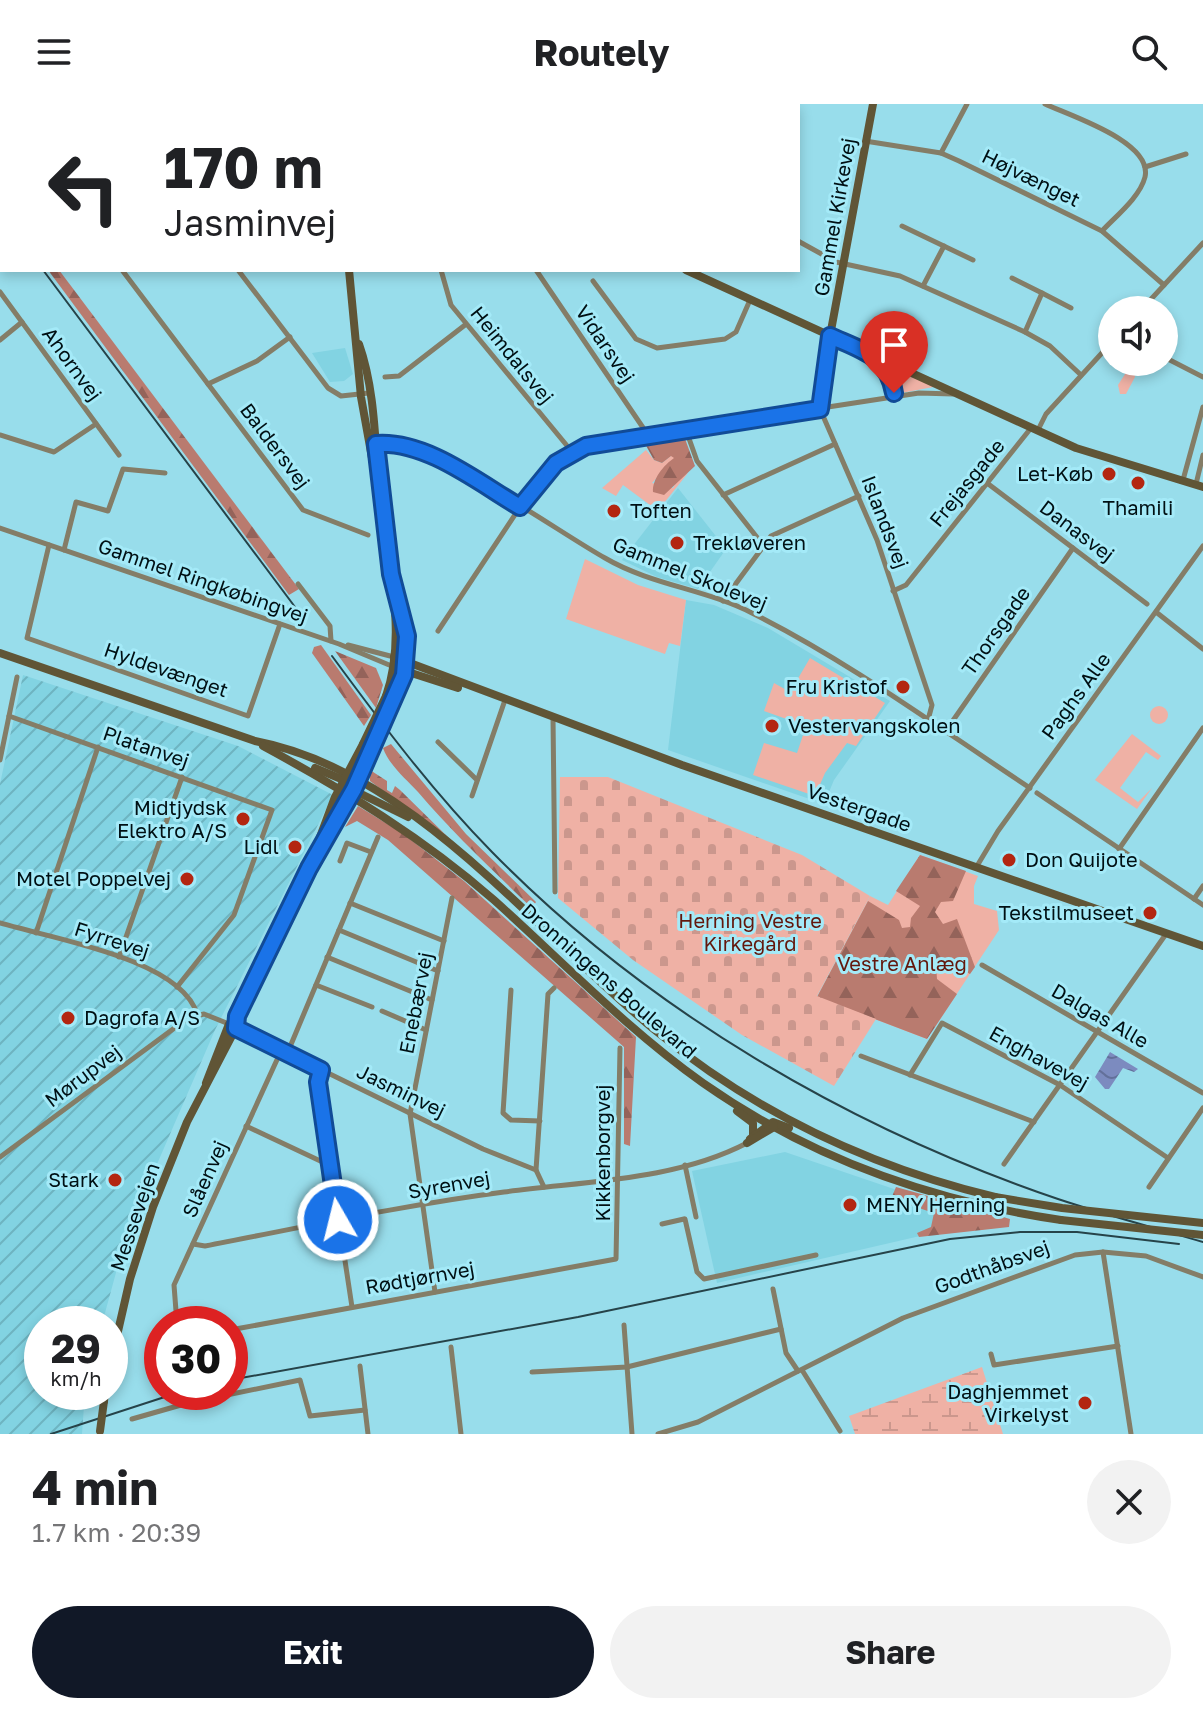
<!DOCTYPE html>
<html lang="en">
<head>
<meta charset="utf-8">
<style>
	:root { --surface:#fff; --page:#f2f2f2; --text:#202124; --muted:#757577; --accent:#111827 }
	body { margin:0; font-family:"Golos Text",sans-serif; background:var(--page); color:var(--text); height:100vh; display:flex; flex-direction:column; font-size:30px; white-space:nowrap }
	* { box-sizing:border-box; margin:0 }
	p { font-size:26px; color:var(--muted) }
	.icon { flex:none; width:44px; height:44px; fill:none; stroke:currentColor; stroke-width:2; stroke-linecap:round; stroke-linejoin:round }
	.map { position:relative; height:1330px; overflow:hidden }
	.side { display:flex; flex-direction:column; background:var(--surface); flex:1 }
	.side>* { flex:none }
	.guide { position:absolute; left:0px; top:0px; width:800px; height:168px; box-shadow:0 4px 12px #0003; background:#fff; color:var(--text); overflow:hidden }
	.buttons { position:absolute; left:1098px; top:192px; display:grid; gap:16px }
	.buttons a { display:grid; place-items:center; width:80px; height:80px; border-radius:50%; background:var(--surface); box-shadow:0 4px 12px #0003; font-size:40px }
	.speed { position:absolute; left:24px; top:1202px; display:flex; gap:16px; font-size:40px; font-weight:700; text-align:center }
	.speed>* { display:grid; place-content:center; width:104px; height:104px; border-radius:50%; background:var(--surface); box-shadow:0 4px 12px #0003; line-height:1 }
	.speed small { font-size:20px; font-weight:400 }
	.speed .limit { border:12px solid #d22; background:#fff; color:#111 }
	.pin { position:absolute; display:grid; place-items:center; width:68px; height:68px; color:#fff; margin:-82px -34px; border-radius:50% 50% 50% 0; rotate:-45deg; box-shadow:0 0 8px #0007 }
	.pin .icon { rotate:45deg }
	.me { position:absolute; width:88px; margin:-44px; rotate:352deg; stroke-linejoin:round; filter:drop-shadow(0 0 6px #0008) }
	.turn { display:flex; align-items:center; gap:28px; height:168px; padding:0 32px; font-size:36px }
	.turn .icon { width:104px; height:104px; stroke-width:2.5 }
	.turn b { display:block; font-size:56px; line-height:68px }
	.round { display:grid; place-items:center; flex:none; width:84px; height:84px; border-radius:42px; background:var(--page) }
	.overview { display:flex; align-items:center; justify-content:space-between; height:136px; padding:0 32px }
	h1 { font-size:48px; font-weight:700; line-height:60px }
	.primary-button { display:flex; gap:16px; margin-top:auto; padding:16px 32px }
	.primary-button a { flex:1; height:92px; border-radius:48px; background:var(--accent); color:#fff; font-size:32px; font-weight:700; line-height:92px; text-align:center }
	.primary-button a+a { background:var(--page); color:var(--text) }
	header { display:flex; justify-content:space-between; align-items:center; height:104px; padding:0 32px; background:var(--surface); font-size:36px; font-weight:700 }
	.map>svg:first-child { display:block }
</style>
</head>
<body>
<header><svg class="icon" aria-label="menu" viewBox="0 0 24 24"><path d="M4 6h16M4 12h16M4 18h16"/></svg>Routely<svg class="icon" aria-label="search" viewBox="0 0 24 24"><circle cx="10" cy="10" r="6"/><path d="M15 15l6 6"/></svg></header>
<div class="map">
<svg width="1203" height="1330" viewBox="0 0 1203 1330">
	<defs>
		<pattern id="industrial-furrows" width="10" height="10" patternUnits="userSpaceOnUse" patternTransform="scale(2)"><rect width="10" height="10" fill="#82d3e2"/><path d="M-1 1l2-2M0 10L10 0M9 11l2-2" fill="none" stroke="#6eb4c1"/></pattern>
		<pattern id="forest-firs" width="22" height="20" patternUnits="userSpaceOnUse" patternTransform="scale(2)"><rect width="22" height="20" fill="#b97b6f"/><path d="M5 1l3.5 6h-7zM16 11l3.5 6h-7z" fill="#94635a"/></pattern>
		<pattern id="wetland-marsh" width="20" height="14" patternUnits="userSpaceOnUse" patternTransform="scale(2)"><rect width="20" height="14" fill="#efb1a5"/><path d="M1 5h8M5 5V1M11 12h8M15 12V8" fill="none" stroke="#cb978d"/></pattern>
		<pattern id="cemetery-stones" width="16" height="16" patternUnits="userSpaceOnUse" patternTransform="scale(2)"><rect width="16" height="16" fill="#efb1a5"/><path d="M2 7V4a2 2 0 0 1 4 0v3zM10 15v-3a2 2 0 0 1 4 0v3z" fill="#cb978d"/></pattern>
		<pattern id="water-waves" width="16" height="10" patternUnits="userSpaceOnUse" patternTransform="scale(2)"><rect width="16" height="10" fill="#7c8bbf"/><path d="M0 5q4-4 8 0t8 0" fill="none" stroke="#63709a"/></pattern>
	</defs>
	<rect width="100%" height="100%" fill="#98ddeb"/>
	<!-- built -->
	<g fill="#82d3e2">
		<polygon points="345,244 353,270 344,277 330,278 312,249"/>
		<polygon points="678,384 726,445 698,485 657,473 622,456"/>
		<polygon points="686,496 714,501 768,524 890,597 834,676 824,700 668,646"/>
		<polygon points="785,1048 941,1101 933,1129 717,1179 692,1067"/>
	</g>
	<!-- industrial -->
	<polygon fill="url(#industrial-furrows)" points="23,571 238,642 333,691 215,926 126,1132 102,1220 42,1220 42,1288 85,1288 82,1330 0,1330 0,680"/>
	<!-- green -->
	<g fill="#efb1a5">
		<polygon points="895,264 939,282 901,289"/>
		<polygon points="1127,267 1134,268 1135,273 1126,290 1120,290 1118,281"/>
		<polygon points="646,346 654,356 662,359 672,351 675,354 652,379 673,384 678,375 688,369 664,399 658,397 654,404 623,381 616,392 602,384"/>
		<polygon points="585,455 638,481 686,496 680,542 669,539 665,550 566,515"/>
		<polygon points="810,554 885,599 856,642 847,639 825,669 815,692 753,671 764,639 797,649 806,622 764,607 774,579 790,588"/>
		<circle cx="1159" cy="611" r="9"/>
		<polygon points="1132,630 1161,652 1158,656 1146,648 1120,684 1138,698 1152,684 1137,705 1095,676"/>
		<polygon points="920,751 978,772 974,782 974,800 997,807 999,826 927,935 817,893 870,792 888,801"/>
	</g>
	<!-- forest -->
	<g fill="url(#forest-firs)">
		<polygon points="48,166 59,166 299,485 289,491"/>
		<path d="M684,332L695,362L664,391L653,388C652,375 664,361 674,354L671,352L662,359L654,356L644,338Z"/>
		<polygon points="321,541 371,611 364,622 312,549 314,543"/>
		<polygon points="335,547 376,564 383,581 376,604"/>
		<path d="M391,640L466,730L536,798L532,804C492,766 454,730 418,688C406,675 389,661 383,644Z"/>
		<polygon points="370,666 387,677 387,686 392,689 395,682 400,686 454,739 370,677"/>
		<polygon points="358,702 402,729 464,777 636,933 630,1042 624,1040 624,943 388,736 357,717 345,723"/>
		<polygon points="920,751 966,767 953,797 941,798 935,808 943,820 957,815 975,863 970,870 946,857 936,861 937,875 957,890 927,935 817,893 868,797 899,816 902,824 910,823 911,814 920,802 896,787"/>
		<polygon points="896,1083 1010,1115 1009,1123 919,1133 917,1129 931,1123 934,1109 891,1095"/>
	</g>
	<!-- wetland -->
	<polygon fill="url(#wetland-marsh)" points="982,1263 1003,1330 855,1330 849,1312"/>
	<!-- cemetery -->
	<polygon fill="url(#cemetery-stones)" points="560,673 608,673 802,751 870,792 817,892 876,915 834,982 742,931 633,856 558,794"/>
	<!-- water -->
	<polygon fill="url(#water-waves)" points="1110,948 1138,965 1134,968 1123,964 1109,985 1105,985 1095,973"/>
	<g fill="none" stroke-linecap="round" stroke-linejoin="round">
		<!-- street -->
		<g stroke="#847d67" stroke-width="5">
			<polyline points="99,0 101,2"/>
			<polyline points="143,0 143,2"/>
			<polyline points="235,0 236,2"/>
			<polyline points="566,0 568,2"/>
			<polyline points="678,0 678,2"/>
			<polyline points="755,0 755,2"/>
			<path d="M1045,0C1071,12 1153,38 1145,73C1140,93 1116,112 1102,127"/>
			<polyline points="865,37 941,49 959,57 1102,127 1164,181"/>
			<polyline points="941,49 967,0"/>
			<polyline points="1145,63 1186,50"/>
			<polyline points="902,122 973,156"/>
			<polyline points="798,137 836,158 900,172 1025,228 1050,242 1081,271"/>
			<polyline points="122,166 303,406 368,431"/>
			<polyline points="238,166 328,284 341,292 369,289"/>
			<polyline points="441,166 451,201 573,349"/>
			<polyline points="536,166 648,331"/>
			<polyline points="1012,174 1042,189"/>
			<polyline points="593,177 636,235 657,244 725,235 736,228 750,196"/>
			<polyline points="923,182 944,142"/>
			<polyline points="0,188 119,351"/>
			<polyline points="1141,206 1203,139"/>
			<polyline points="1025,228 1042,189 1071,204"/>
			<polyline points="830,232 820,290 820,305 877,436 932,601 928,616"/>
			<polyline points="0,236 22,218"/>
			<polyline points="1164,253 1203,273"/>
			<polyline points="879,257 891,271 895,293"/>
			<polyline points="385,273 399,272 465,221"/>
			<polyline points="208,280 257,257 290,233"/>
			<polyline points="828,303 919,289 953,290"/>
			<polyline points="686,326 697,357 763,441"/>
			<polyline points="1038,326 1046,310 1112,238"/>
			<polyline points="0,331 54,348 96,320"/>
			<path d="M374,340C428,333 553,425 605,454C651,481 705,485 752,509C850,558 939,624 1030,684"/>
			<polyline points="1183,376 1203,303"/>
			<polyline points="987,379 1147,500"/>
			<polyline points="1196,380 1203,351"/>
			<polyline points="723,391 835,340"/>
			<polyline points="0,424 339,540 394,563"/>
			<polyline points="49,441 27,534 248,612 280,520"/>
			<polyline points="64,446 76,398 108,407 123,365 165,369"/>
			<polyline points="298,480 330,522 331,537"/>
			<polyline points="893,487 906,481 1031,324"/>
			<polyline points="723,497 771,432 859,392"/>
			<polyline points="1156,508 1203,545"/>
			<polyline points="438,527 534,382 573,349 586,342 635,333 820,305"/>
			<polyline points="348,541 394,553"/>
			<polyline points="9,612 272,706 234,811 177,883"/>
			<polyline points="553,613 555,788"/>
			<polyline points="945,628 1073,444"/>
			<polyline points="438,638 477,676"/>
			<polyline points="0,656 17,573"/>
			<polyline points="1037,689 1203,801"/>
			<polyline points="472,692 505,596"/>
			<polyline points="1119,745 1203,624"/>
			<polyline points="340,757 347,739 371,748"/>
			<polyline points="977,762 998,727 1203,442"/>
			<polyline points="1194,795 1203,782"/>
			<polyline points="350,799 444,837"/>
			<path d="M0,819C50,834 181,855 197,910"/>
			<polyline points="339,826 438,867"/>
			<polyline points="36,829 98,643"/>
			<polyline points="119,853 182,673"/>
			<polyline points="327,853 432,896"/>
			<polyline points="982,861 1203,989"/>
			<polyline points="316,881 372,903"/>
			<polyline points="511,886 503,1009 511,1016 540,1017"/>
			<polyline points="382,907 426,926"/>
			<polyline points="236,924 483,1045 536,1066 544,1083"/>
			<polyline points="287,950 378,733"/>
			<polyline points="861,952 1034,1018"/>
			<polyline points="321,966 318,978 352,1203"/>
			<polyline points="910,971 942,919 1060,981 1168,1054"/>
			<polyline points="246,1022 331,1062"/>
			<polyline points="0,1053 188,914 204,910 229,920"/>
			<polyline points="1004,1060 1166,830"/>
			<polyline points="685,1061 696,1113"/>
			<polyline points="536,1066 548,890 554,884"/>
			<polyline points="1149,1083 1203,1004"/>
			<polyline points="685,1115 697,1168 704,1175 816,1151"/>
			<polyline points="662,1120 684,1115"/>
			<path d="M193,1140L205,1142C304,1123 404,1101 504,1088C584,1077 674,1077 747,1039"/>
			<polyline points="1103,1148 1131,1330"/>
			<polyline points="773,1185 786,1249 798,1267"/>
			<polyline points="435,1188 410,1010 452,794"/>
			<polyline points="177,1220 174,1181 281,947"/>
			<polyline points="624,1221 632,1330"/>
			<polyline points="230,1226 616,1155 620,944"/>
			<polyline points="451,1243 461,1330"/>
			<polyline points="991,1250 994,1261 1118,1242"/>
			<polyline points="360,1262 368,1330"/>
			<polyline points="802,1266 840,1327"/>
			<polyline points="532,1268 627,1263 781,1225"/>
			<polyline points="132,1315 188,1299 300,1276 310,1312 365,1306"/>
			<polyline points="658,1330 698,1318 903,1214 1075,1151 1103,1148 1146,1152 1203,1173"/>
		</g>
		<!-- secondary -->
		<g stroke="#605536" stroke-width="8">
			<polyline points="323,0 323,2"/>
			<polyline points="332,0 332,2"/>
			<polyline points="349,166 361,293 376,376"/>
			<polyline points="686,166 1076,344 1203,383"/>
			<polyline points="830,232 873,0"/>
			<path d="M359,240C375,285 375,338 379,385C385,452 409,527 386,592"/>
			<polyline points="398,519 399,557"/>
			<path d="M0,549L255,637C414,667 536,829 656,927C756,1009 870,1063 995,1093"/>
			<polyline points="394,553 682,661 1203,842"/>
			<polyline points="402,566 458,584"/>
			<path d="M395,597C411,557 407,526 396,486"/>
			<path d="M263,642C346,687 423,734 494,796C563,858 627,925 703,979C810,1054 932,1097 1061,1116"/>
			<polyline points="315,664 346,677"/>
			<polyline points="349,684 408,713"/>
			<polyline points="333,715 347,684"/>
			<polyline points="313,752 335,693 363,640"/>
			<polyline points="206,979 229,920 237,912 371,645"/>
			<polyline points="737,1007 753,1019 753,1032"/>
			<polyline points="750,1035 773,1018 789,1024"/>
			<polyline points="747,1039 774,1023 773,1019"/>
			<polyline points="110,1262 130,1175 153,1103 187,1018 236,924 237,912"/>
			<polyline points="104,1297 105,1288"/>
		</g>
		<!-- rail -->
		<g stroke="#264349" stroke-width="2">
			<polyline points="0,107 2,110"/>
			<polyline points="43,166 304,515"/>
			<path d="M332,552C382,620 433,688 492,748C647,906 849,1024 1058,1095C1106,1111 1155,1124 1203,1138"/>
			<polyline points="230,1276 578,1213 950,1135 1020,1128 1077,1128 1179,1140"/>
			<polyline points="51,1330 180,1288"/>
		</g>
		<!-- secondary-bridge -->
		<g stroke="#605536" stroke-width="8">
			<polyline points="363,640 386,592"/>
			<polyline points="371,645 395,597"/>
			<polyline points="995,1093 1062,1104 1203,1119"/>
			<polyline points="1061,1116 1203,1131"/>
			<polyline points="100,1327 104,1297"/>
		</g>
	</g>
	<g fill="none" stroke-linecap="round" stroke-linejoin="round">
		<!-- route casing -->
		<g stroke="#114b97" stroke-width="20">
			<path id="route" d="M338,1116L318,978L321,966L236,924L237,912L309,764L354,685L404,571L407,532L391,470L376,340C426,336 479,379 520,403L556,359L586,342L820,305L830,232C861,246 888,252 894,289"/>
		</g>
		<!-- route -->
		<use href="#route" stroke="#1a73e8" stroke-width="14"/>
	</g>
	<!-- markers -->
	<g fill="#b32611" stroke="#a4eaf8" stroke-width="3">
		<circle cx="1109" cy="370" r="8"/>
		<circle cx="1138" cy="379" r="8"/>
		<circle cx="614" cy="407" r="8"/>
		<circle cx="677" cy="439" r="8"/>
		<circle cx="903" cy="583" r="8"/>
		<circle cx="772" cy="622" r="8"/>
		<circle cx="243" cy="715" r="8"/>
		<circle cx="295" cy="743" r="8"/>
		<circle cx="1009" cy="756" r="8"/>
		<circle cx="187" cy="775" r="8"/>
		<circle cx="1150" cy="809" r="8"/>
		<circle cx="68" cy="914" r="8"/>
		<circle cx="115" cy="1076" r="8"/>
		<circle cx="850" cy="1101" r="8"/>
		<circle cx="1085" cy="1299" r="8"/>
	</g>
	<g text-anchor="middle" stroke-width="6" stroke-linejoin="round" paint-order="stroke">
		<!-- street labels -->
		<g font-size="20" fill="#001014" stroke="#a4eaf8">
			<text transform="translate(1031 74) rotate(26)" y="7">Højvænget</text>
			<text transform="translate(835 113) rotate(-80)" y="7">Gammel Kirkevej</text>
			<text transform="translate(605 240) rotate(56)" y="7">Vidarsvej</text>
			<text transform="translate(512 251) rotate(51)" y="7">Heimdalsvej</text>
			<text transform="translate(72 260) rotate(54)" y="7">Ahornvej</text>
			<text transform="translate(275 342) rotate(53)" y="7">Baldersvej</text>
			<text transform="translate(967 379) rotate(-51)" y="7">Frejasgade</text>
			<text transform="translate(885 418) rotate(69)" y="7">Islandsvej</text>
			<text transform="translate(1077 427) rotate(37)" y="7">Danasvej</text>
			<text transform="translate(690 470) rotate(22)" y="7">Gammel Skolevej</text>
			<text transform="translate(203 477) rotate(19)" y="7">Gammel Ringkøbingvej</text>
			<text transform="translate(996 527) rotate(-55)" y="7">Thorsgade</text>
			<text transform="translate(166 566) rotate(19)" y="7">Hyldevænget</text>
			<text transform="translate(1076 592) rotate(-54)" y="7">Paghs Alle</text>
			<text transform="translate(146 643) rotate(19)" y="7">Platanvej</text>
			<text transform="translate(859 704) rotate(19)" y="7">Vestergade</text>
			<text transform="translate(112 836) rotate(18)" y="7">Fyrrevej</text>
			<text transform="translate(609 877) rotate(41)" y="7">Dronningens Boulevard</text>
			<text transform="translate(416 899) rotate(-79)" y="7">Enebærvej</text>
			<text transform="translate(1100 912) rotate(30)" y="7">Dalgas Alle</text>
			<text transform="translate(1039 954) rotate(29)" y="7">Enghavevej</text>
			<text transform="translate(83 972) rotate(-37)" y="7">Mørupvej</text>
			<text transform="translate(401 987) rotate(26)" y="7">Jasminvej</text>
			<text transform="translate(603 1049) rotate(-90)" y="7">Kikkenborgvej</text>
			<text transform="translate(205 1075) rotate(-66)" y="7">Slåenvej</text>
			<text transform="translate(449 1081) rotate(-10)" y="7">Syrenvej</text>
			<text transform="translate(135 1113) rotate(-71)" y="7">Messevejen</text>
			<text transform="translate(992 1163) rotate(-20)" y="7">Godthåbsvej</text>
			<text transform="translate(420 1174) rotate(-10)" y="7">Rødtjørnvej</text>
		</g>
		<!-- poi labels -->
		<g font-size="20" fill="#001014" stroke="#a4eaf8" text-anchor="end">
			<text x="1093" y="377">Let-Køb</text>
			<text x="1138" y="411" text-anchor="middle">Thamili</text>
			<text x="630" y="414" text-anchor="start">Toften</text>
			<text x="693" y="446" text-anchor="start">Trekløveren</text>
			<text x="887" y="590">Fru Kristof</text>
			<text x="788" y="629" text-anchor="start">Vestervangskolen</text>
			<text x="227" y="711">Midtjydsk<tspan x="227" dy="23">Elektro A/S</tspan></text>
			<text x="279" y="750">Lidl</text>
			<text x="1025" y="763" text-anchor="start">Don Quijote</text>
			<text x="171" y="782">Motel Poppelvej</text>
			<text x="1134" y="816">Tekstilmuseet</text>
			<text x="84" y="921" text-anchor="start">Dagrofa A/S</text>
			<text x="99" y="1083">Stark</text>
			<text x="866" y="1108" text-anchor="start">MENY Herning</text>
			<text x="1069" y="1295">Daghjemmet<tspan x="1069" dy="23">Virkelyst</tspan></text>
		</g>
		<!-- park labels -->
		<g font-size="20" fill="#63170c" stroke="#a4eaf8">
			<text x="750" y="824">Herning Vestre<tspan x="750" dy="23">Kirkegård</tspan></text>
			<text x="902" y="867">Vestre Anlæg</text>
		</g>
	</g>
</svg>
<div class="buttons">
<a><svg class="icon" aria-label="sound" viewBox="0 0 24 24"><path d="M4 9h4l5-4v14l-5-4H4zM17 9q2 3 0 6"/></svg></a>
</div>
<div class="speed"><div>29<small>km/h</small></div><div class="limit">30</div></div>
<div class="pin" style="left:894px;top:289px;background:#d93025"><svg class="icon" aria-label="arrive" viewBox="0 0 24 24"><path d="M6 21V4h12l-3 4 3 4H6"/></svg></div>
<svg class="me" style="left:338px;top:1116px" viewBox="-20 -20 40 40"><circle r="17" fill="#1a73e8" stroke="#fff" stroke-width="3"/><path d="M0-11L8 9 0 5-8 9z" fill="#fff"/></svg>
<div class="guide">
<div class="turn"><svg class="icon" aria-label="left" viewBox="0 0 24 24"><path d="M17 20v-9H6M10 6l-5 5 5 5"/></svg><div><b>170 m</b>Jasminvej</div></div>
</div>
</div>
<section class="side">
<div class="overview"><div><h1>4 min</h1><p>1.7 km · 20:39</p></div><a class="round"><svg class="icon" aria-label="close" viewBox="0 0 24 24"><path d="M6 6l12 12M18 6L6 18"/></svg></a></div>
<div class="primary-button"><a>Exit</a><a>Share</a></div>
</section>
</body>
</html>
